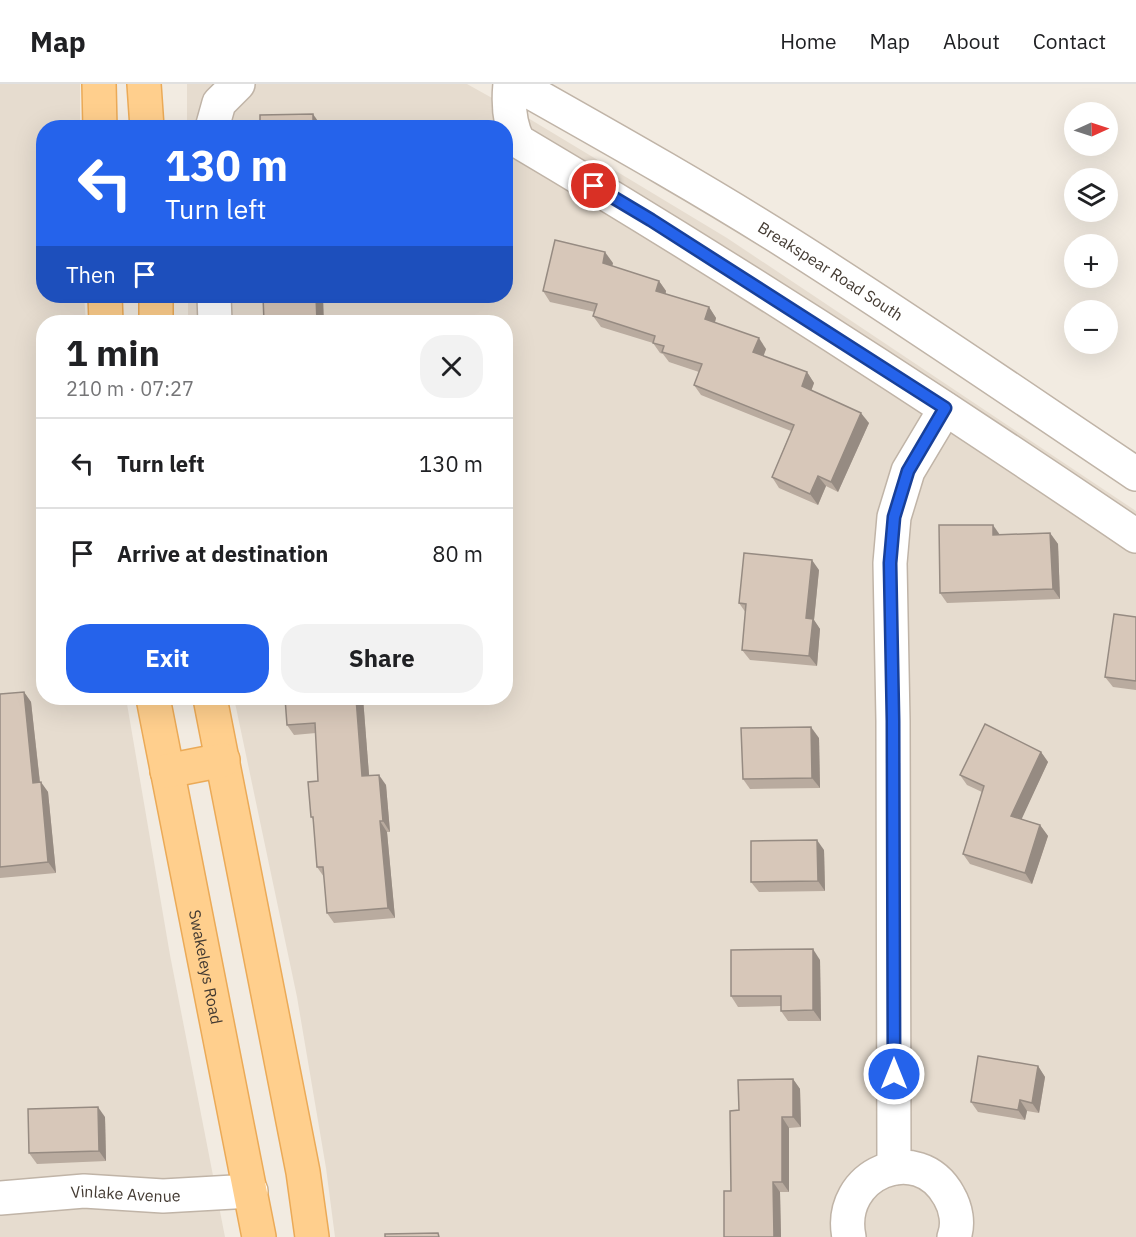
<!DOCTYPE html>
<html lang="en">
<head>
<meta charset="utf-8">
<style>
	:root { --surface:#fff; --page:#f2f2f2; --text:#202124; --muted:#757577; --line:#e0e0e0; --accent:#2563eb }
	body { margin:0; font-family:"IBM Plex Sans",sans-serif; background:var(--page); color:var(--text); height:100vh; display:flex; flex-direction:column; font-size:22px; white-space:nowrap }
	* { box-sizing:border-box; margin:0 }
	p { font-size:20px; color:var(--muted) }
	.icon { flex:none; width:33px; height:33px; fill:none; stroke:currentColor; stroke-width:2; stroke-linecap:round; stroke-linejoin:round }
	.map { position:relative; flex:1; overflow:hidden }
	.drawer { position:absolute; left:36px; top:231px; width:477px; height:390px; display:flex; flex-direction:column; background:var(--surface); border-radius:24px; box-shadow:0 6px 24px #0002 }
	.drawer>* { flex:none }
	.banner { position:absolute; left:36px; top:36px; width:477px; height:183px; border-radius:24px; box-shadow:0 6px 24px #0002; background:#2563eb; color:#fff; overflow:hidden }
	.needle { width:39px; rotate:87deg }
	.buttons { position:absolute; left:1064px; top:18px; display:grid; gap:12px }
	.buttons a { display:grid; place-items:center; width:54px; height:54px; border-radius:50%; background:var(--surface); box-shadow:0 6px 24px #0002; font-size:30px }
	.pin { position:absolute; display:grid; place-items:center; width:51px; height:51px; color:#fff; margin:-26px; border:3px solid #fff; border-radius:50%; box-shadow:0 2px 6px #0007 }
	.me { position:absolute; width:66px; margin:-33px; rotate:0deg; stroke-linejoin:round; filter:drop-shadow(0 0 4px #0008) }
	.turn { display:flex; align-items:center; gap:21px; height:126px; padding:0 30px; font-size:27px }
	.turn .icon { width:78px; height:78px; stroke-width:2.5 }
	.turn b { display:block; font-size:42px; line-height:51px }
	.then { display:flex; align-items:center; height:57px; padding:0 30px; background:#0003; gap:12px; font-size:22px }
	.round { display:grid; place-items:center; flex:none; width:63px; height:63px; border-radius:24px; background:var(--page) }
	.summary { display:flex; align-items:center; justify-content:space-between; height:102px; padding:0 30px }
	h1 { font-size:36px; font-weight:700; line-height:45px }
	.primary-button { display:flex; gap:12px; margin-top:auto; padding:12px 30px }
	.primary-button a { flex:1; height:69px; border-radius:24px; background:var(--accent); color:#fff; font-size:24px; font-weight:700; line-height:69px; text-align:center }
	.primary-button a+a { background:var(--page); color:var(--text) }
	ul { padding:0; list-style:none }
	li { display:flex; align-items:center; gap:18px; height:90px; padding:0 30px; border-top:2px solid var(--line) }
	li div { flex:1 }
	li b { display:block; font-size:22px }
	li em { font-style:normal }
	header { display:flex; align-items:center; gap:36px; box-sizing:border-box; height:84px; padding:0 30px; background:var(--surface); border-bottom:2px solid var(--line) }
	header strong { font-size:28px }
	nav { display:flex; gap:33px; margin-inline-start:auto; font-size:21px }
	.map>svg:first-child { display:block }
</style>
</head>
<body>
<header>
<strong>Map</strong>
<nav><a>Home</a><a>Map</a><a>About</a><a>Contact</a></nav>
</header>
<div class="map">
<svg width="1136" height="1153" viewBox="0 0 1136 1153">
	<rect width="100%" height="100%" fill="#f2ebe1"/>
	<!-- residential -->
	<g fill="#e6dccf">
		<polygon points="0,0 80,0 80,43 44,44 44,212 84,212 86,238 44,238 44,614 126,614 170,871 225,1153 0,1153"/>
		<polygon points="187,0 467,0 528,34 727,154 1136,427 1136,1153 335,1153 326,1084 297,913 234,614 506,614 506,238 188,238 188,212 506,212 506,44 187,43"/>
	</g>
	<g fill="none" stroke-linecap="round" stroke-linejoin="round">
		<!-- minor casing -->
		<g stroke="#c0b4a7" stroke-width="36">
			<g id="minor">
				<path d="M510,0C508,20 509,39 518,57C729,182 934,315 1136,452"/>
				<path id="s1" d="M516,0C608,52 701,104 791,161C908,235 1021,313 1136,390"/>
				<polyline points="212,44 219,19 238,0"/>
				<polyline points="214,212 215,238"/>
				<polyline points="894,1084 893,637 890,479 894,433 908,387 945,325"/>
				<path id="s2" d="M0,1114L84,1107L163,1112L251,1107"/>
				<path d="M849,1153C836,1090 918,1055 949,1112C956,1124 959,1140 954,1153"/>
			</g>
		</g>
		<!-- major casing -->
		<g stroke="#ebaa57" stroke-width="36">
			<g id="major">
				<polyline points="99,0 100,44"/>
				<polyline points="144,0 147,44"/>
				<polyline points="105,212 106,238"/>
				<polyline points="156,212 156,238"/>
				<path id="s3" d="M153,614L259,1153"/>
				<polyline points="210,614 303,1088 312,1153"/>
				<polyline points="167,687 223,676"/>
			</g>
		</g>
		<!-- minor -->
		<use href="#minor" stroke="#fff" stroke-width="33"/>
		<!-- major -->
		<use href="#major" stroke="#ffcf8d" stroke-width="33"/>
	</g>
	<!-- wall -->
	<g fill="#b9ab9f">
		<polygon points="613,179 612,182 659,197 666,207 666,210 709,223 716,234 715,238 766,265 763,272 807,288 814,299 811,307 869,339 838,408 826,402 818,421 779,404 772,393 791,347 701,311 694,301 699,288 669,278 663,270 660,269 653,259 601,243 593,232 595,228 550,218 543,207"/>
		<polygon points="1050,449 1058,460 1060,515 947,519 940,509 1000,451"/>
		<polygon points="819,486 814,536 820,545 817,582 750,576 742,566 746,529 739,519"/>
		<polygon points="1136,533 1136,606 1113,603 1105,593"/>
		<polygon points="24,608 31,618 40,698 48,708 56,789 0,794 0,610"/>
		<polygon points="363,614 369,692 386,701 390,748 387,748 395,834 334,839 327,829 324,793 317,783 314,736 311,733 318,697 316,649 294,651 287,641"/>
		<polygon points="819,654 820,704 750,705 743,695"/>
		<polygon points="1041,668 1048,678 1021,735 1040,741 1048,752 1032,800 970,780 963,770 982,708 967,701 960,691"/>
		<polygon points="824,766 825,807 759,808 751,798"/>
		<polygon points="820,876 821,937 788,937 781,927 781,922 738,923 731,912"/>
		<polygon points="1038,982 1045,993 1039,1029 1027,1027 1025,1036 978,1028 971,1018"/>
		<polygon points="793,995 800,1005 801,1043 789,1044 789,1108 780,1108 781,1153 724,1153 731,1107"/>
		<polygon points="105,1033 106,1077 37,1080 29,1069"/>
	</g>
	<!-- shaded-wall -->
	<g fill="#968b82">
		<polygon points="313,30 320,40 320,44 313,44"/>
		<polygon points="506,119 507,122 506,132"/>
		<polygon points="605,168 613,179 610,190 603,179"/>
		<polygon points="659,197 666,207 663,217 656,207"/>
		<polygon points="316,212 323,212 324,238 317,238"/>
		<polygon points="709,223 716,234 713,245 705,235"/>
		<polygon points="759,254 766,265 761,279 753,268"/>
		<polygon points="807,288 814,299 809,313 802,302"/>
		<polygon points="861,329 869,339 838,408 831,398"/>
		<polygon points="818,392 826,402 818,421 810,410"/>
		<polygon points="993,441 1000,451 993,451"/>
		<polygon points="1050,449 1058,460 1060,515 1053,505"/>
		<polygon points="812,476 819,486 814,536 820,545 817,582 809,572 806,534"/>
		<polygon points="24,608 31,618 41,709 33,699"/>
		<polygon points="356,614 363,614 370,703 362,692"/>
		<polygon points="811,643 819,654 820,704 812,694"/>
		<polygon points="1041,668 1048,678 1018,743 1011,732"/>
		<polygon points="379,691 386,701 390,748 383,737"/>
		<polygon points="41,698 48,708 56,789 48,778"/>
		<polygon points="380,737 387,748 395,834 388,824"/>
		<polygon points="1040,741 1048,752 1032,800 1025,789"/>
		<polygon points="817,756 824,766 825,807 818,797"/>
		<polygon points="813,865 820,876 821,937 813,926"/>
		<polygon points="1038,982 1045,993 1039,1029 1032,1019"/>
		<polygon points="793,995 800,1005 801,1043 793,1033"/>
		<polygon points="1020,1016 1027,1027 1025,1036 1018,1026"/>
		<polygon points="98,1023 105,1033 106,1077 99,1067"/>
		<polygon points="782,1033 789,1044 789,1108 782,1098"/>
		<polygon points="773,1098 780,1108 781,1153 774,1153"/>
	</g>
	<!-- building -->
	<g fill="#d7c7b9" stroke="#968b82" stroke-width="1.5">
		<polygon points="313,30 313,44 260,44 260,31"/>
		<polygon points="555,156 605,168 603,179 659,197 656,207 709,223 705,235 759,254 753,268 807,288 802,302 861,329 831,398 818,392 810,410 772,393 794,341 694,301 702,280 662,268 664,262 653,259 655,252 593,232 597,220 543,207"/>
		<polygon points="263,212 316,212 317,238 264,238"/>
		<polygon points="939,441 993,441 993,451 1050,449 1053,505 940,509"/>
		<polygon points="744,469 812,476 806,534 813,535 809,572 742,566 746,520 739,519"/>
		<polygon points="1114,530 1136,533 1136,597 1105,593"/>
		<polygon points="24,608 33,699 41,698 48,778 0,783 0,610"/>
		<polygon points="285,614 356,614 362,692 379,691 383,737 380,737 388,824 327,829 323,783 317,783 313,733 311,733 308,698 318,697 315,639 287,641"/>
		<polygon points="985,640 1041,668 1011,732 1040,741 1025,789 963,770 984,702 960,691"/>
		<polygon points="811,643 812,694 743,695 741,644"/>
		<polygon points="817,756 818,797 751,798 751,757"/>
		<polygon points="813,865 813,926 781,927 781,912 731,912 731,866"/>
		<polygon points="978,972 1038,982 1032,1019 1020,1016 1018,1026 971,1018"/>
		<polygon points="793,995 793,1033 782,1033 782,1098 773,1098 774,1153 724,1153 724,1107 731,1107 730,1027 739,1026 738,996"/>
		<polygon points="98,1023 99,1067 29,1069 28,1025"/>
		<polygon points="438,1149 439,1153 385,1153 385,1150"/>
	</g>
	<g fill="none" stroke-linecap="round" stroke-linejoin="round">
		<!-- route casing -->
		<g stroke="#184099" stroke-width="15">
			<polyline id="route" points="594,102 651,136 945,324 908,387 894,433 890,479 893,637 894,990"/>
		</g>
		<!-- route -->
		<use href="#route" stroke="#2563eb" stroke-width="10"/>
	</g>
	<g text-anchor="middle" stroke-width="5" stroke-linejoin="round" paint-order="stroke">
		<!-- street labels -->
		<g font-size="16" fill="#433a32" stroke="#fff">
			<text dy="6" stroke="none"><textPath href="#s1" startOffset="366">Breakspear Road South</textPath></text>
			<text dy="6" stroke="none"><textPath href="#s3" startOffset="274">Swakeleys Road</textPath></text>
			<text dy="6" stroke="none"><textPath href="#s2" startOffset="126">Vinlake Avenue</textPath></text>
		</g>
	</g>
</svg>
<div class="buttons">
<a><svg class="needle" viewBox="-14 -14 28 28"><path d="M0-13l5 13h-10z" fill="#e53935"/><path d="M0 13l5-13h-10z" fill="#757577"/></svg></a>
<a><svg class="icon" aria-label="layers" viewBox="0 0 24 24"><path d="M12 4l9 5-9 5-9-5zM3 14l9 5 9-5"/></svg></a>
<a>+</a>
<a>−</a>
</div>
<div class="pin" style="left:594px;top:102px;background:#d93025"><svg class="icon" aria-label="arrive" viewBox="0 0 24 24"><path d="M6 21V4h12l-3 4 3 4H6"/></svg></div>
<svg class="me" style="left:894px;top:990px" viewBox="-20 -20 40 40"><circle r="17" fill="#2563eb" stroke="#fff" stroke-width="3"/><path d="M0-11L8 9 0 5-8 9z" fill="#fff"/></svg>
<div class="banner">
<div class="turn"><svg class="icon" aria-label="left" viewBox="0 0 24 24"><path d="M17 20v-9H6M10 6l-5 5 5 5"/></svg><div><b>130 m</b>Turn left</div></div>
<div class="then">Then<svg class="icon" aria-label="arrive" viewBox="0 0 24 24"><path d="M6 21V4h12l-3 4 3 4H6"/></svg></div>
</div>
<section class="drawer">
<div class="summary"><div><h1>1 min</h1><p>210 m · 07:27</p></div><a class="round"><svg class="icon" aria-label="close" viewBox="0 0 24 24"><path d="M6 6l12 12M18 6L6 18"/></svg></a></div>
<ul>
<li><svg class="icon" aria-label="left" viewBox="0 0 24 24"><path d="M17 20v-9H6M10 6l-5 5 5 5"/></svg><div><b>Turn left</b></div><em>130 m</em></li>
<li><svg class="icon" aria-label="arrive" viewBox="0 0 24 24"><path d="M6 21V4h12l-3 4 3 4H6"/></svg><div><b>Arrive at destination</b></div><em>80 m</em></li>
</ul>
<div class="primary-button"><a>Exit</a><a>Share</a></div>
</section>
</div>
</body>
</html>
